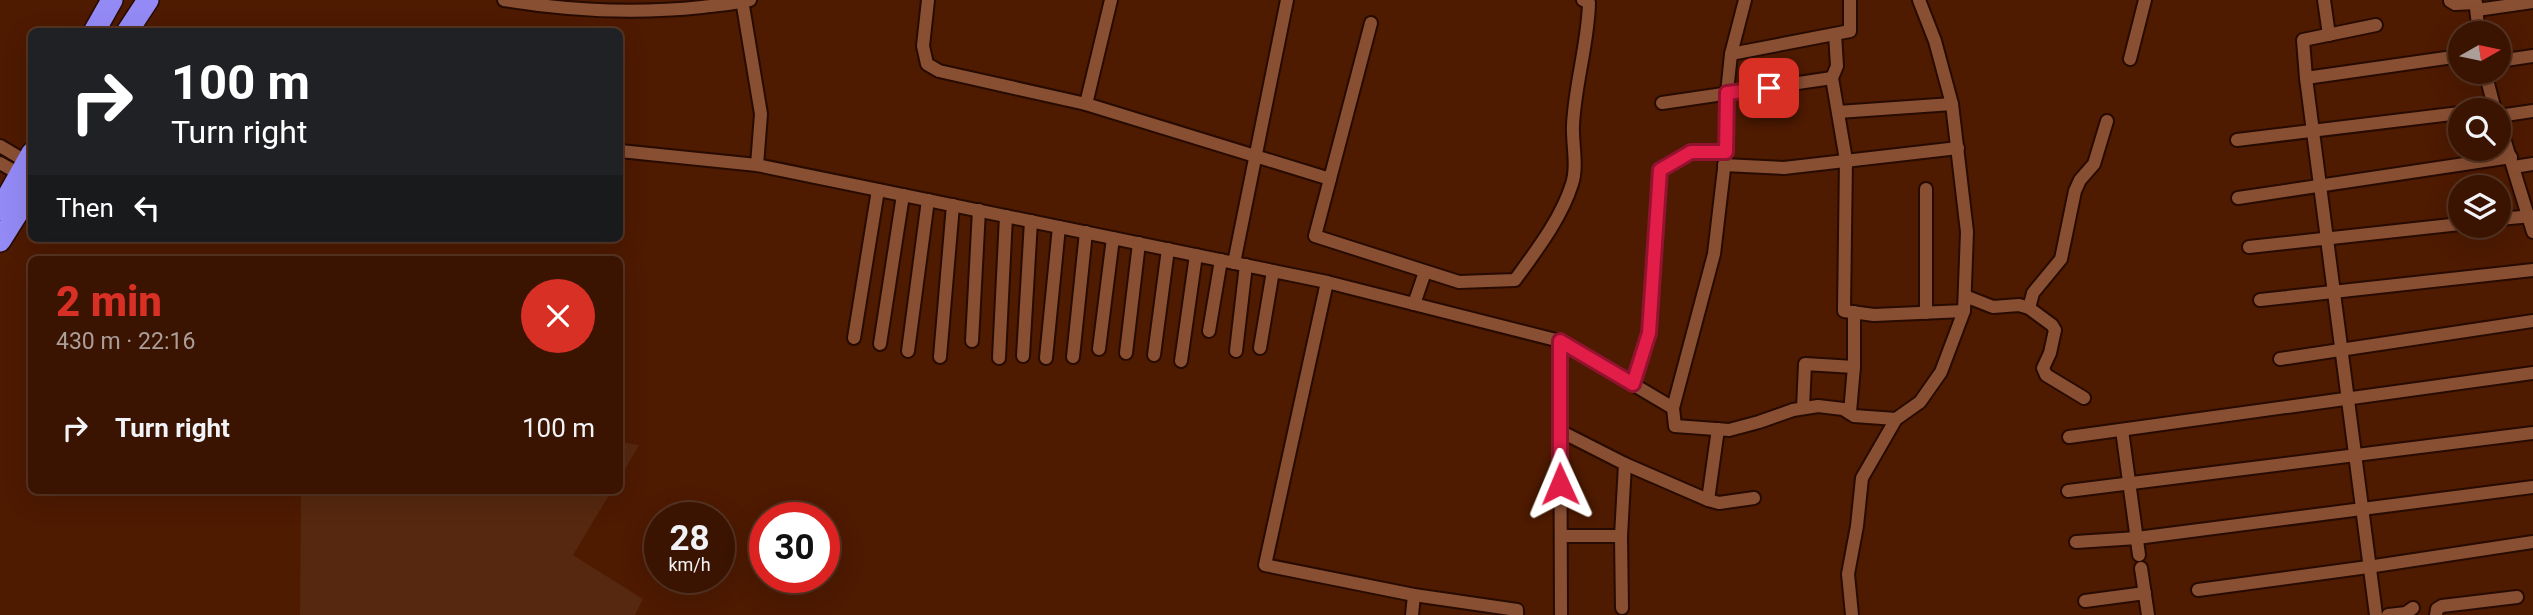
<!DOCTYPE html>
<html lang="en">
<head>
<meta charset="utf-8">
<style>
	:root { --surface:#3a1400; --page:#411d0a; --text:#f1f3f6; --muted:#ab9e99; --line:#543322; --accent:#d93025 }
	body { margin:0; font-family:Roboto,sans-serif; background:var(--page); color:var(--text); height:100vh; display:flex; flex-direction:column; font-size:26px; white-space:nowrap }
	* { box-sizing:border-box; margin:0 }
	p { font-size:23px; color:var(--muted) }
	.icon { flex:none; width:38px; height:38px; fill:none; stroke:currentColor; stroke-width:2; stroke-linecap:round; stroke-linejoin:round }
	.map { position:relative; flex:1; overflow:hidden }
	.sheet { position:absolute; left:28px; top:256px; width:595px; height:238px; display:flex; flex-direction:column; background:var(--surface); border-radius:10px; box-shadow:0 7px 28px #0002,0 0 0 2px var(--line) }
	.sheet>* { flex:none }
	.top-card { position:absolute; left:28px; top:28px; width:595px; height:214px; border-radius:10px; box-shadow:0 7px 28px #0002,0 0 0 2px var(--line); background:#202124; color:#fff; overflow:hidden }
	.needle { width:46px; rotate:81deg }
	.fabs { position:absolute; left:2448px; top:21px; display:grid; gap:14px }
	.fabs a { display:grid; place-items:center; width:63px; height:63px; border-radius:50%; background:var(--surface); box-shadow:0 7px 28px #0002,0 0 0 2px var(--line); font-size:35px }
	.speed { position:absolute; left:644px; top:502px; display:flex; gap:14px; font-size:35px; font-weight:700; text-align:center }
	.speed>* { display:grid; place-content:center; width:91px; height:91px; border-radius:50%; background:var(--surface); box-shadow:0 7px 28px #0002,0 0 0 2px var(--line); line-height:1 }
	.speed small { font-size:18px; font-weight:400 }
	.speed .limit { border:10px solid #d22; background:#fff; color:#111 }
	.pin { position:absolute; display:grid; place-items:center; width:60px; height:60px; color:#fff; margin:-30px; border-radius:14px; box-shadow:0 4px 10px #0006 }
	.me { position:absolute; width:77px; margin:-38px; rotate:359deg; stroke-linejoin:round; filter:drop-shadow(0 0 5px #0008) }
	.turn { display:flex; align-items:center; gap:24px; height:147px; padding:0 28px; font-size:32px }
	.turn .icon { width:91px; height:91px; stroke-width:2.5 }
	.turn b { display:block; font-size:49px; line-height:60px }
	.then { display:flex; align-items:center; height:66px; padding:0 28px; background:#0003; gap:14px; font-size:26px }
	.round { display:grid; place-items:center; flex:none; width:74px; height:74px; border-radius:37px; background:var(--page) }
	.overview { display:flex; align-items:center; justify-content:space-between; height:119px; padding:0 28px }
	h1 { font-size:42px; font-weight:800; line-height:52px; color:var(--accent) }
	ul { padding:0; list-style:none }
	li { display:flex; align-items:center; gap:21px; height:105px; padding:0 28px }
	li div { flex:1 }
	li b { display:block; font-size:26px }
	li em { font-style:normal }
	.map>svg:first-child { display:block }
</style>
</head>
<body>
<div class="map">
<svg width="2533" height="615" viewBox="0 0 2533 615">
	<rect width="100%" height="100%" fill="#4e1a00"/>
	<!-- built -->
	<g fill="#56280f">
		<polygon points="620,442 639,445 620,478"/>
		<polygon points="301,490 612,490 573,555 643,599 635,615 300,615"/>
	</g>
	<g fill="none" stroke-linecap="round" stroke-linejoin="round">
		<!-- street casing -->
		<g stroke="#270b01" stroke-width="16">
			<g id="street">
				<path d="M504,0C570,11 636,14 702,7C718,5 735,4 750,0"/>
				<polyline points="742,0 761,114 757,165"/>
				<path d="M928,0L923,46L927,64L939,71L1086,104L1330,179L1315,236L1459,282L1515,280C1536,251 1561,219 1572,184C1578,166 1572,143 1573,125C1575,83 1588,44 1589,3L1583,0"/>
				<polyline points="2324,0 2329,35"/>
				<polyline points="2475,0 2479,33"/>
				<polyline points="2450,1 2455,4 2476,3"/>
				<polyline points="2477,10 2533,2"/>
				<polyline points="2376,25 2303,40 2306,78 2376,615"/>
				<polyline points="1835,34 1837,66 1832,78 1846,160 1844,311 1874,315 1964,311"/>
				<polyline points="1731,54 1850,31 1850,0"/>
				<polyline points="2130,59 2145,0"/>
				<polyline points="2499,61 2533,56"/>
				<polyline points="2485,72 2495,110"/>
				<polyline points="2306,78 2460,56"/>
				<polyline points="1662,103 1832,78"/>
				<polyline points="1086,104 1111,0"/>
				<polyline points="1838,112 1952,104"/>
				<polyline points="2499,116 2533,111"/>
				<polyline points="2499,122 2533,232"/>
				<polyline points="2237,140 2460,113"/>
				<polyline points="0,146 27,162"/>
				<polyline points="620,151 757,165 1327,282 1560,341 1673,408 1675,426 1729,430 1759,422 1793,410 1818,406 1843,409 1854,416 1896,419"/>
				<polyline points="0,163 21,175"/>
				<polyline points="1724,165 1784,168 1958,148"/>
				<polyline points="2514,167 2533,164"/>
				<polyline points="1330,179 1371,23"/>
				<polyline points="1926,189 1926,313"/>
				<polyline points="2238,198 2511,157"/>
				<polyline points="2499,219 2533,216"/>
				<polyline points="2249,247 2460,224"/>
				<polyline points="1234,263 1287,0"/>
				<polyline points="1327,282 1265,565 1414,595 1517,610 1517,615"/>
				<polyline points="1965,296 1993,307 2019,305 2029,308 2052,325 2055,330 2050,353 2043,368 2046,375 2084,398"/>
				<polyline points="2260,300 2533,270"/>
				<polyline points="1414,304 1425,272"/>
				<polyline points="2029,308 2033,293 2061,259 2075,191 2080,180 2094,164 2107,121"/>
				<polyline points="1209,331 1221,260"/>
				<polyline points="854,338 878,190"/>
				<polyline points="972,341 979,210"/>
				<polyline points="1560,341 1561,615"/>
				<polyline points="880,344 903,195"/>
				<polyline points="1260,348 1273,271"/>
				<polyline points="1099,349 1113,238"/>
				<polyline points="908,351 928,200"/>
				<polyline points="1236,351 1246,265"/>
				<polyline points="1126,353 1139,243"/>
				<polyline points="1154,355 1168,249"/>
				<polyline points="1023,356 1031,221"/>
				<polyline points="940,357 953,205"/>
				<polyline points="1073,357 1086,232"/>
				<polyline points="999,358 1006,216"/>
				<polyline points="1046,358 1059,227"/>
				<polyline points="2280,359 2533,321"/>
				<polyline points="1181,361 1196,255"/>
				<polyline points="1633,384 1649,333 1660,170 1691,152 1726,152"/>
				<polyline points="1673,408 1714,254 1726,152 1727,93 1731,54 1745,0"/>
				<polyline points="1803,408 1805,364 1854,367"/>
				<polyline points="1850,412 1854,367 1854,312"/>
				<polyline points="2122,430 2139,555"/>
				<polyline points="1560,431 1625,464 1708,500 1718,429"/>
				<polyline points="2069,437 2533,373"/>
				<polyline points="2068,491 2533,433"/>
				<polyline points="1708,500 1719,503 1754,498"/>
				<polyline points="1561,536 1621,536"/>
				<polyline points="2076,542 2137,538 2533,487"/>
				<polyline points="2141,568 2148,615"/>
				<polyline points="2198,590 2368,567 2533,542"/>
				<polyline points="2085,601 2145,593"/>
				<polyline points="1622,608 1621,536 1625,464"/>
				<polyline points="1412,615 1414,595"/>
				<polyline points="1852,615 1848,574 1857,526 1862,478 1896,419 1920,402 1941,372 1964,311 1967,232 1952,104 1935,41 1919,0"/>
				<polyline points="2388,615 2406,613 2413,608"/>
				<polyline points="2436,615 2437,609 2442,606 2517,597"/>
			</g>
		</g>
		<!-- highway casing -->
		<g stroke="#270b01" stroke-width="24">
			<g id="highway">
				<polyline points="94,32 112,0"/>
				<polyline points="127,32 148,0"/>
				<polyline points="0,210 32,153"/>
				<polyline points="0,241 32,190"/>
			</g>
		</g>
		<!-- street -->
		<use href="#street" stroke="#894f33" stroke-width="12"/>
		<!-- highway -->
		<use href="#highway" stroke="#948af6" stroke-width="21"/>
	</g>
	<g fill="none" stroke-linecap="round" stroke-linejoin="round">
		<!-- route casing -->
		<g stroke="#92132f" stroke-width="18">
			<polyline id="route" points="1560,484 1560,341 1633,384 1649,333 1660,170 1691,152 1726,152 1727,93 1769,88"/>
		</g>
		<!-- route -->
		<use href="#route" stroke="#e11d48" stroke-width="12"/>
	</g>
</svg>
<div class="fabs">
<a><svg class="needle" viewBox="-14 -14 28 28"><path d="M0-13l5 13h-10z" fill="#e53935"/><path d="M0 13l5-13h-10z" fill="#ab9e99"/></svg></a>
<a><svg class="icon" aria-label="search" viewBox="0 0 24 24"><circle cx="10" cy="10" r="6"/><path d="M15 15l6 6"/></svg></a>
<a><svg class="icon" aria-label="layers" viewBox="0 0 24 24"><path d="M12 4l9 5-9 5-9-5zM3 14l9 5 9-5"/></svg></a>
</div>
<div class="speed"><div>28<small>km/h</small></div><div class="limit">30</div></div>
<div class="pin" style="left:1769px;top:88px;background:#d93025"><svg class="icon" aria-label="arrive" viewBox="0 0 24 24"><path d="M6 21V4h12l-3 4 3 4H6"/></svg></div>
<svg class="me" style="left:1560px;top:484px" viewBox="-20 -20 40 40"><path d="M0-17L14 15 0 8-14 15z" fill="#e11d48" stroke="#fff" stroke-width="4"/></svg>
<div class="top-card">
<div class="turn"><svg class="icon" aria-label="right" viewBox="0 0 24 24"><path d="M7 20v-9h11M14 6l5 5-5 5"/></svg><div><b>100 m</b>Turn right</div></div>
<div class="then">Then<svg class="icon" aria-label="left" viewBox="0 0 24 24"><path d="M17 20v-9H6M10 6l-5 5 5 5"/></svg></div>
</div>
<section class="sheet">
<div class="overview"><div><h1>2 min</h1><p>430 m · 22:16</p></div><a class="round" style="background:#d93025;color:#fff"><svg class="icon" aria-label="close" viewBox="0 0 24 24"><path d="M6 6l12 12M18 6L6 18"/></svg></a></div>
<ul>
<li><svg class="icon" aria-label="right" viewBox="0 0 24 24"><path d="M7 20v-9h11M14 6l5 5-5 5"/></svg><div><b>Turn right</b></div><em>100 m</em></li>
</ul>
</section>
</div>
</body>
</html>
